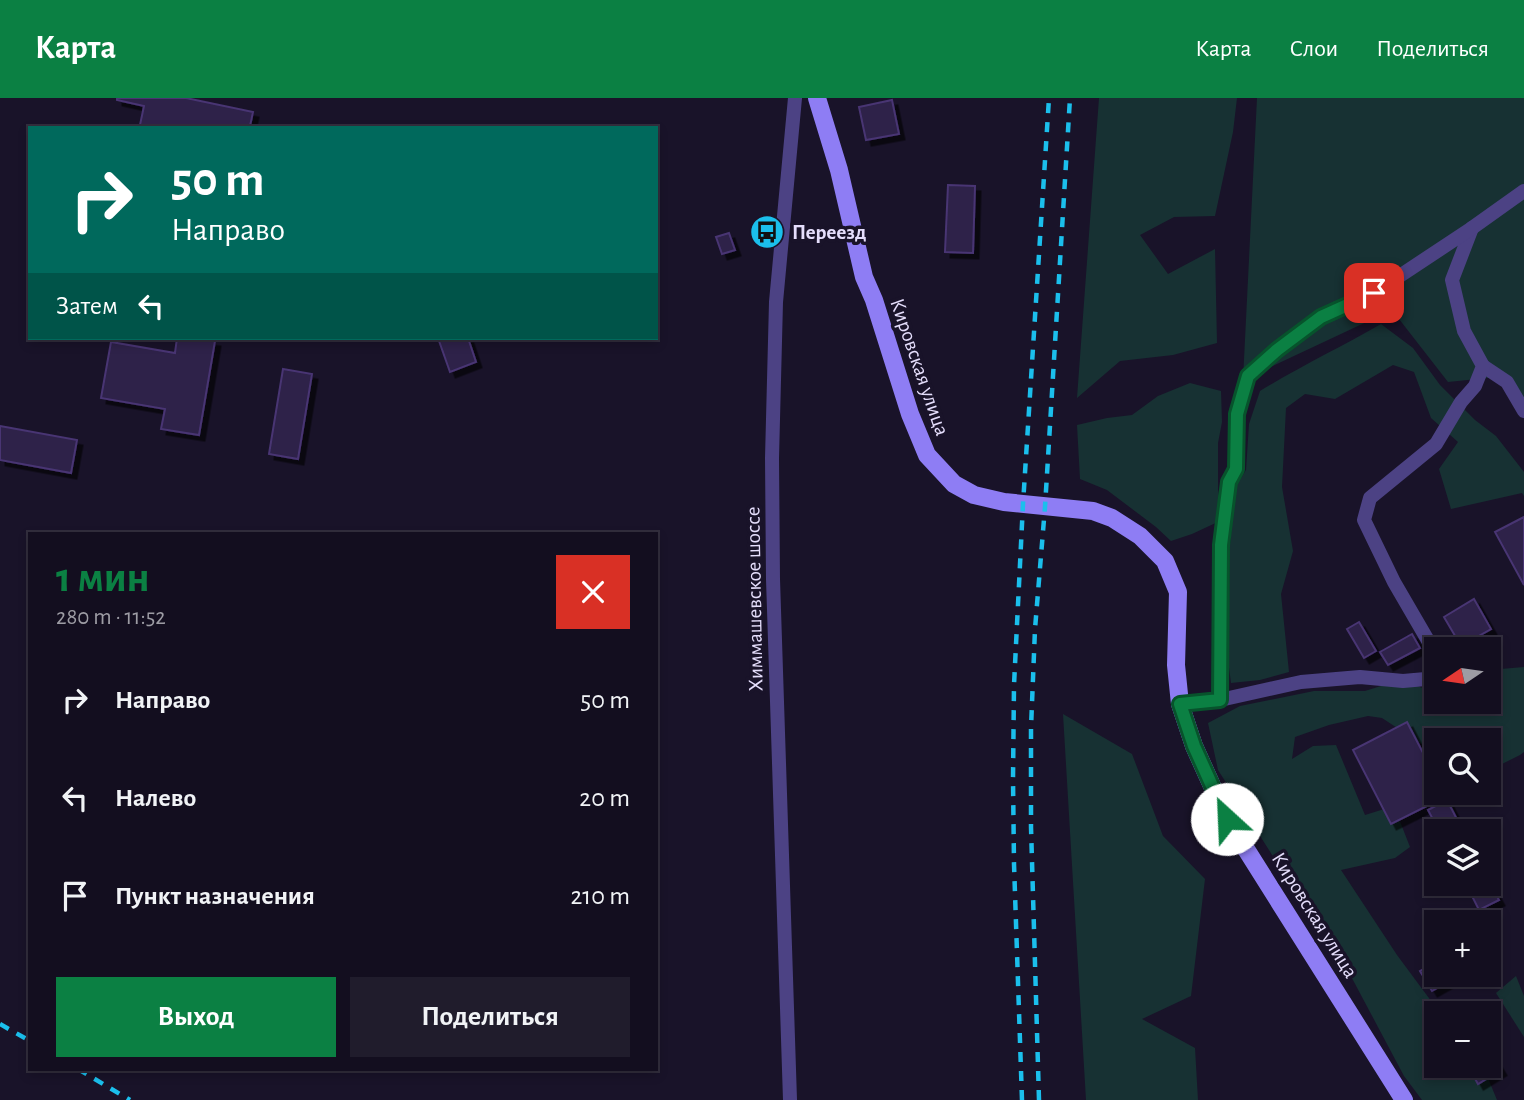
<!DOCTYPE html>
<html lang="ru">
<head>
<meta charset="utf-8">
<style>
	:root { --surface:#130e1f; --page:#201c2c; --text:#f1f3f6; --muted:#9d9ca4; --line:#322e3d; --accent:#0b8043 }
	body { margin:0; font-family:"Alegreya Sans",sans-serif; background:var(--page); color:var(--text); height:100vh; display:flex; flex-direction:column; font-size:26px; white-space:nowrap }
	* { box-sizing:border-box; margin:0 }
	p { font-size:23px; color:var(--muted) }
	.icon { flex:none; width:38px; height:38px; fill:none; stroke:currentColor; stroke-width:2; stroke-linecap:round; stroke-linejoin:round }
	.map { position:relative; flex:1; overflow:hidden }
	.side { position:absolute; left:28px; top:434px; width:630px; height:539px; display:flex; flex-direction:column; background:var(--surface); border-radius:0px; box-shadow:0 4px 10px #0003,0 0 0 2px var(--line) }
	.side>* { flex:none }
	.guide { position:absolute; left:28px; top:28px; width:630px; height:214px; border-radius:0px; box-shadow:0 4px 10px #0003,0 0 0 2px var(--line); background:#00695c; color:#fff; overflow:hidden }
	.needle { width:46px; rotate:257deg }
	.controls { position:absolute; left:1424px; top:539px; display:grid; gap:14px }
	.controls a { display:grid; place-items:center; width:77px; height:77px; border-radius:0px; background:var(--surface); box-shadow:0 4px 10px #0003,0 0 0 2px var(--line); font-size:35px }
	.pin { position:absolute; display:grid; place-items:center; width:60px; height:60px; color:#fff; margin:-30px; border-radius:14px; box-shadow:0 4px 10px #0006 }
	.me { position:absolute; width:77px; margin:-38px; rotate:335deg; stroke-linejoin:round; filter:drop-shadow(0 0 5px #0008) }
	.turn { display:flex; align-items:center; gap:24px; height:147px; padding:0 28px; font-size:32px }
	.turn .icon { width:91px; height:91px; stroke-width:2.5 }
	.turn b { display:block; font-size:49px; line-height:60px }
	.then { display:flex; align-items:center; height:66px; padding:0 28px; background:#0003; gap:14px; font-size:26px }
	.round { display:grid; place-items:center; flex:none; width:74px; height:74px; border-radius:0px; background:var(--page) }
	.summary { display:flex; align-items:center; justify-content:space-between; height:119px; padding:0 28px }
	h1 { font-size:42px; font-weight:700; line-height:52px; color:var(--accent) }
	.action { display:flex; gap:14px; margin-top:auto; padding:14px 28px }
	.action a { flex:1; height:80px; border-radius:0px; background:var(--accent); color:#fff; font-size:28px; font-weight:700; line-height:80px; text-align:center }
	.action a+a { background:var(--page); color:var(--text) }
	ul { padding:0; list-style:none }
	li { display:flex; align-items:center; gap:21px; height:98px; padding:0 28px }
	li div { flex:1 }
	li b { display:block; font-size:26px }
	li em { font-style:normal }
	header { display:flex; align-items:center; gap:42px; box-sizing:border-box; height:98px; padding:0 35px; background:var(--accent); color:#fff }
	header strong { font-size:33px }
	nav { display:flex; gap:38px; margin-inline-start:auto; font-size:24px }
	.map>svg:first-child { display:block }
</style>
</head>
<body>
<header>
<strong>Карта</strong>
<nav><a>Карта</a><a>Слои</a><a>Поделиться</a></nav>
</header>
<div class="map">
<svg width="1524" height="1002" viewBox="0 0 1524 1002">
	<defs>
		<filter id="shadow"><feDropShadow dx="5.5" dy="5.5" stdDeviation="0" flood-color="#0009"/></filter>
	</defs>
	<rect width="100%" height="100%" fill="#191329"/>
	<!-- green -->
	<g fill="#173133">
		<polygon points="1099,0 1237,0 1233,34 1215,118 1174,119 1140,137 1168,176 1215,151 1217,245 1173,257 1120,263 1077,300"/>
		<polygon points="1257,0 1524,0 1524,308 1507,278 1448,284 1392,212 1243,282"/>
		<path d="M1381,226L1413,250L1440,287L1475,322L1496,338L1524,374V398L1522,395L1451,411L1439,371L1458,344L1431,320L1414,274L1393,267L1335,301L1305,296L1286,310L1282,389L1293,453L1281,496L1289,574L1260,582L1231,585L1228,562L1230,446L1236,388L1246,372L1249,326L1260,293C1299,269 1341,249 1381,226Z"/>
		<polygon points="1190,285 1221,293 1222,324 1218,345 1218,392 1222,422 1192,436 1171,443 1156,429 1107,392 1080,381 1077,327 1107,320 1132,317 1158,298"/>
		<polygon points="1524,569 1524,654 1520,657 1492,671 1489,691 1489,642 1437,642 1437,656 1382,620 1368,618 1329,627 1295,639 1292,661 1313,648 1336,647 1365,717 1394,708 1410,749 1395,760 1341,772 1397,857 1440,915 1437,915 1437,968 1483,968 1497,1002 1422,1002 1404,978 1345,867 1281,771 1218,672 1208,625 1240,608 1314,593 1365,593 1400,582 1437,595 1437,604 1489,604 1489,572"/>
		<polygon points="1063,616 1132,656 1163,738 1205,781 1191,898 1142,921 1195,950 1198,1002 1086,1002"/>
		<polygon points="1516,878 1524,898 1524,939 1496,895"/>
	</g>
	<!-- building -->
	<g fill="#2d2149" stroke="#483573" stroke-width="2" filter="url(#shadow)">
		<polygon points="117,0 186,0 253,14 250,28 254,28 253,30 155,30 140,27 144,8 117,2"/>
		<polygon points="892,2 899,36 866,42 859,9"/>
		<polygon points="948,87 975,88 973,155 945,154"/>
		<polygon points="729,135 735,152 722,156 716,139"/>
		<polygon points="177,240 195,240 215,243 199,337 161,331 165,311 101,300 111,244 175,255"/>
		<polygon points="438,240 468,240 476,264 450,274"/>
		<polygon points="283,271 312,276 298,361 269,356"/>
		<polygon points="0,328 77,342 71,375 0,362"/>
		<polygon points="1524,419 1524,487 1495,434"/>
		<polygon points="1474,501 1491,531 1461,548 1444,519"/>
		<polygon points="1359,524 1376,553 1364,560 1347,531"/>
		<polygon points="1412,536 1420,550 1388,567 1380,554"/>
		<polygon points="1407,624 1437,682 1437,695 1443,695 1445,699 1391,726 1353,652"/>
		<polygon points="1447,702 1463,733 1439,733 1428,712"/>
		<polygon points="1489,784 1499,802 1479,812 1466,786 1489,786"/>
		<polygon points="1437,863 1437,877 1453,877 1455,880 1432,893 1420,873"/>
		<polygon points="1489,952 1501,972 1478,986 1468,968 1489,968"/>
	</g>
	<g fill="none" stroke-linecap="round" stroke-linejoin="round">
		<!-- street -->
		<g stroke="#4c4284" stroke-width="14">
			<polyline points="1483,268 1507,284 1524,313"/>
			<polyline points="1437,558 1394,484 1364,422 1370,400 1436,346 1461,304 1475,288 1483,268 1464,233 1452,182 1472,130"/>
			<polyline points="1220,602 1221,447 1229,384 1236,371 1237,316 1248,278 1277,252 1321,219 1374,195 1472,130 1524,93"/>
			<polyline points="1180,606 1220,602 1301,584 1360,579 1403,583 1437,580"/>
			<polyline points="790,1002 773,481 772,360 776,204 795,0"/>
		</g>
		<!-- secondary -->
		<polyline stroke="#8e7df4" stroke-width="18" points="817,0 839,72 864,179 874,202 910,316 927,357 954,386 974,397 1004,404 1093,413 1112,420 1140,438 1165,463 1178,494 1176,567 1180,606 1194,648 1227,721 1404,1002"/>
		<!-- rail -->
		<g stroke="#1bbfec" stroke-width="4.5" stroke-dasharray="10 9" stroke-linecap="butt">
			<polyline points="0,926 30,943"/>
			<polyline points="78,971 130,1002"/>
			<polyline points="1022,1002 1014,766 1013,681 1014,587 1023,406 1049,0"/>
			<polyline points="1039,1002 1031,729 1031,630 1035,531 1045,409 1070,0"/>
		</g>
	</g>
	<g fill="none" stroke-linecap="round" stroke-linejoin="round">
		<!-- route casing -->
		<g stroke="#07532c" stroke-width="18">
			<polyline id="route" points="1227,721 1194,648 1180,606 1220,602 1221,447 1229,384 1236,371 1237,316 1248,278 1277,252 1321,219 1374,195"/>
		</g>
		<!-- route -->
		<use href="#route" stroke="#0b8043" stroke-width="12"/>
	</g>
	<!-- icons -->
	<defs>
		<g id="bus-disc" transform="scale(1.75)"><circle r="9.5" fill="#1bbfec" stroke="#191329"/><path d="M-5-6H5V4H4V6H2V4H-2V6H-4V4H-5ZM-3.5-4V0h7V-4ZM-3.5 1.2v1.5H-2V1.2ZM2 1.2v1.5H3.5V1.2Z" fill="#111"/></g>
	</defs>
	<g fill-rule="evenodd">
		<use href="#bus-disc" x="767" y="134"/>
	</g>
	<g text-anchor="middle" stroke-width="7" stroke-linejoin="round" paint-order="stroke">
		<!-- poi labels -->
		<g font-size="21" font-weight="bold" fill="#e5defc" stroke="#191329" text-anchor="start">
			<text x="792" y="141">Переезд</text>
		</g>
		<!-- street labels -->
		<g font-size="21" fill="#e5defc" stroke="#191329">
			<text transform="translate(920 269) rotate(71)" y="7">Кировская улица</text>
			<text transform="translate(754 501) rotate(-91)" y="7">Химмашевское шоссе</text>
			<text transform="translate(1315 817) rotate(58)" y="7">Кировская улица</text>
		</g>
	</g>
</svg>
<div class="controls">
<a><svg class="needle" viewBox="-14 -14 28 28"><path d="M0-13l5 13h-10z" fill="#e53935"/><path d="M0 13l5-13h-10z" fill="#9d9ca4"/></svg></a>
<a><svg class="icon" aria-label="search" viewBox="0 0 24 24"><circle cx="10" cy="10" r="6"/><path d="M15 15l6 6"/></svg></a>
<a><svg class="icon" aria-label="layers" viewBox="0 0 24 24"><path d="M12 4l9 5-9 5-9-5zM3 14l9 5 9-5"/></svg></a>
<a>+</a>
<a>−</a>
</div>
<div class="pin" style="left:1374px;top:195px;background:#d93025"><svg class="icon" aria-label="arrive" viewBox="0 0 24 24"><path d="M6 21V4h12l-3 4 3 4H6"/></svg></div>
<svg class="me" style="left:1227px;top:721px" viewBox="-20 -20 40 40"><circle r="19" fill="#fff"/><path d="M0-13L10 11 0 6-10 11z" fill="#0b8043"/></svg>
<div class="guide">
<div class="turn"><svg class="icon" aria-label="right" viewBox="0 0 24 24"><path d="M7 20v-9h11M14 6l5 5-5 5"/></svg><div><b>50 m</b>Направо</div></div>
<div class="then">Затем<svg class="icon" aria-label="left" viewBox="0 0 24 24"><path d="M17 20v-9H6M10 6l-5 5 5 5"/></svg></div>
</div>
<section class="side">
<div class="summary"><div><h1>1 мин</h1><p>280 m · 11:52</p></div><a class="round" style="background:#d93025;color:#fff"><svg class="icon" aria-label="close" viewBox="0 0 24 24"><path d="M6 6l12 12M18 6L6 18"/></svg></a></div>
<ul>
<li><svg class="icon" aria-label="right" viewBox="0 0 24 24"><path d="M7 20v-9h11M14 6l5 5-5 5"/></svg><div><b>Направо</b></div><em>50 m</em></li>
<li><svg class="icon" aria-label="left" viewBox="0 0 24 24"><path d="M17 20v-9H6M10 6l-5 5 5 5"/></svg><div><b>Налево</b></div><em>20 m</em></li>
<li><svg class="icon" aria-label="arrive" viewBox="0 0 24 24"><path d="M6 21V4h12l-3 4 3 4H6"/></svg><div><b>Пункт назначения</b></div><em>210 m</em></li>
</ul>
<div class="action"><a>Выход</a><a>Поделиться</a></div>
</section>
</div>
</body>
</html>
